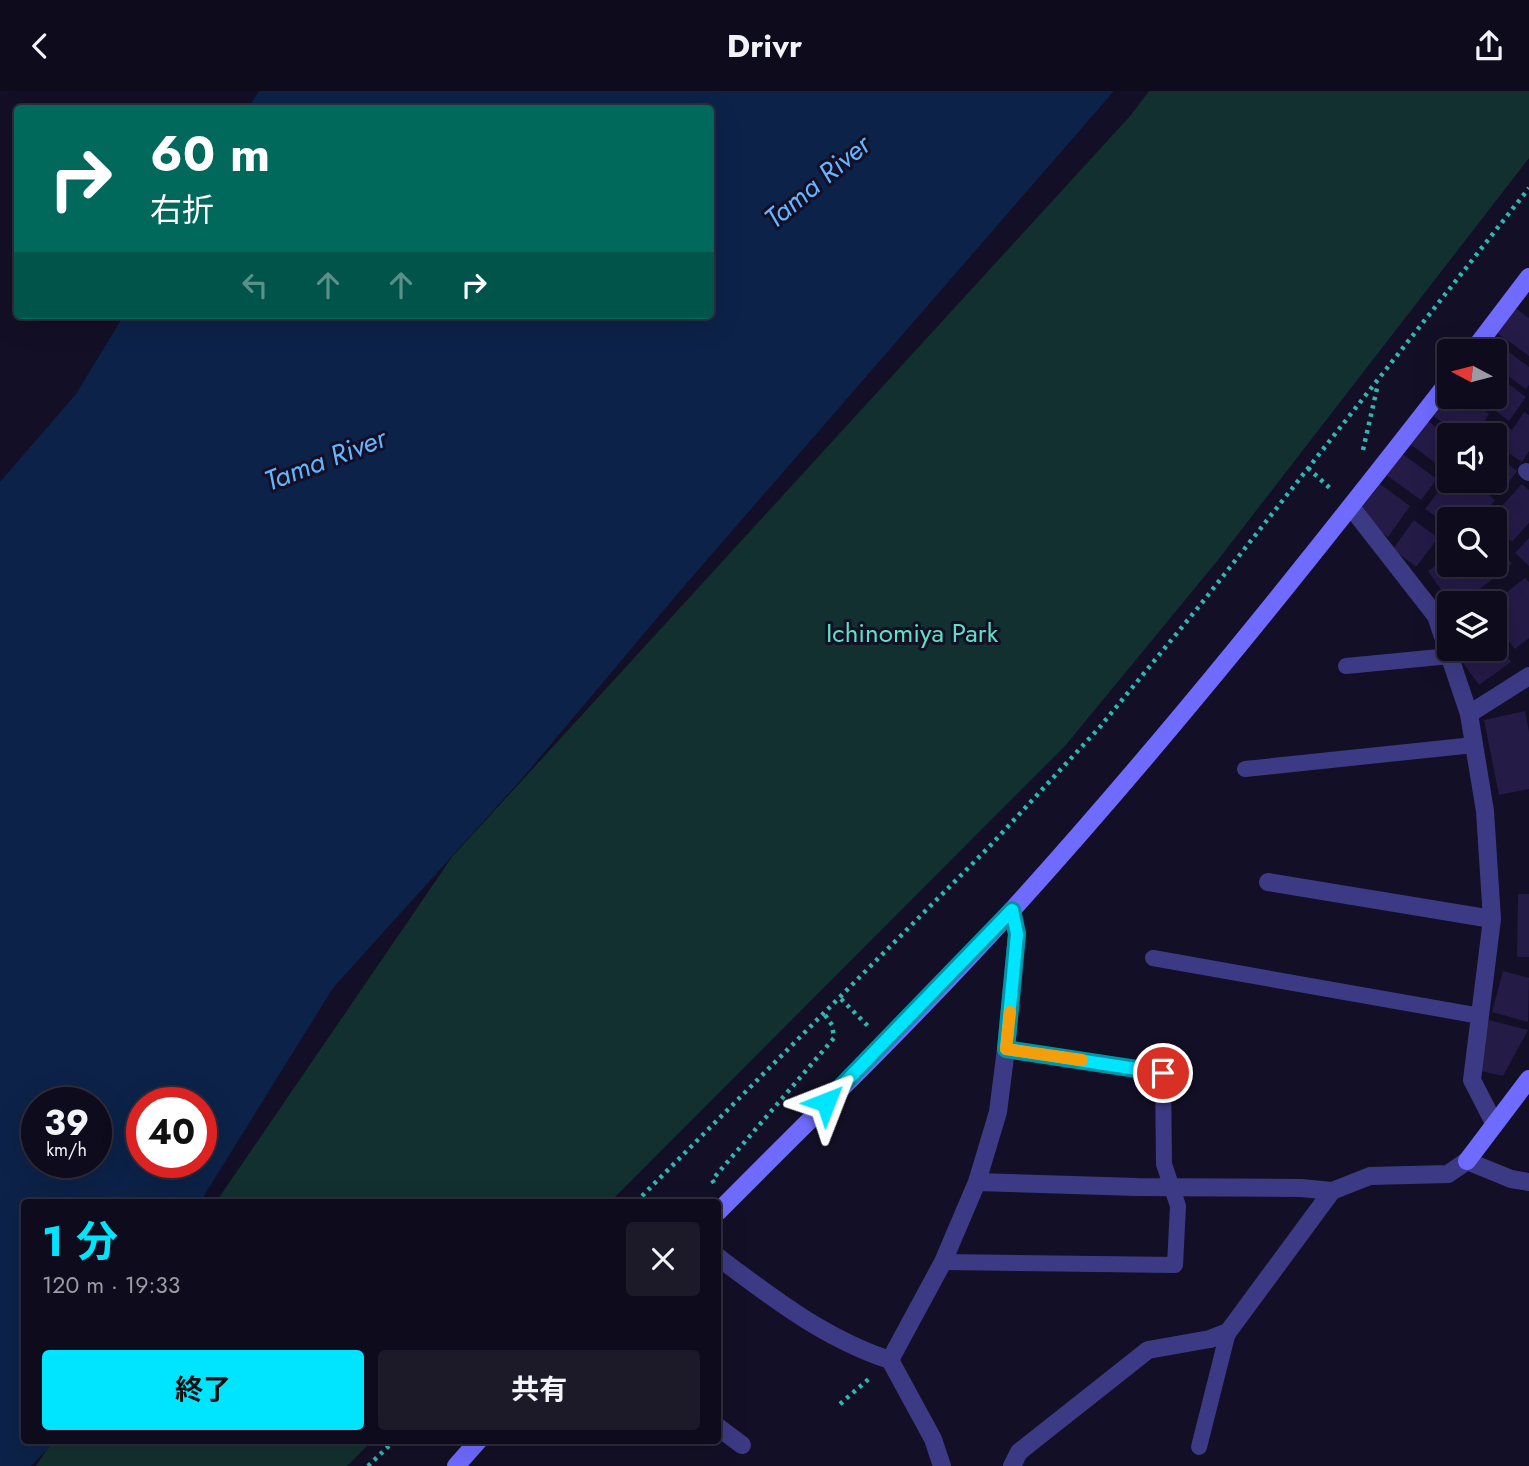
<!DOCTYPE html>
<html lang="ja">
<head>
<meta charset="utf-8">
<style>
	:root { --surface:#0e0b1c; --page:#1c1929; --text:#f1f3f6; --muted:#9b9ba3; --line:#2e2b3b; --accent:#00e5ff }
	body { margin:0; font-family:Jost,"Noto Sans JP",sans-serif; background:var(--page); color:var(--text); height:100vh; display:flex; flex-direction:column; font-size:26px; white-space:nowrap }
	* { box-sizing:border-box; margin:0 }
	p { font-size:23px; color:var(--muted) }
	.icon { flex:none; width:38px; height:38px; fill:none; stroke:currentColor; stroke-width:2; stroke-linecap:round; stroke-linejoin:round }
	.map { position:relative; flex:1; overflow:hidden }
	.details { position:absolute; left:21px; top:1108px; width:700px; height:245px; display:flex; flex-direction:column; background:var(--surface); border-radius:7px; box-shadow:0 7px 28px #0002,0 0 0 2px var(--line) }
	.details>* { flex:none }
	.hud { position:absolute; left:14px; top:14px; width:700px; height:214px; border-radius:7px; box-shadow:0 7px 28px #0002,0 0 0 2px var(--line); background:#00695c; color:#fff; overflow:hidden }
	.needle { width:46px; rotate:277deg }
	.tools { position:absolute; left:1437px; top:248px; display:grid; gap:14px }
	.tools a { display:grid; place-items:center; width:70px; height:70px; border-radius:7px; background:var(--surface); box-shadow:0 7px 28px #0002,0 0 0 2px var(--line); font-size:35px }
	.speed { position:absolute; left:21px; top:996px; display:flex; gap:14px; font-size:35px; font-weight:700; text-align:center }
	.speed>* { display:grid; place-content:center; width:91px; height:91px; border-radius:50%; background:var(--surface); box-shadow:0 7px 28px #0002,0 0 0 2px var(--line); line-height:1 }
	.speed small { font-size:18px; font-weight:400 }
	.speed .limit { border:10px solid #d22; background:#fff; color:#111 }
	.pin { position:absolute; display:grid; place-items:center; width:60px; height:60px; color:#fff; margin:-30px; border:4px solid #fff; border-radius:50%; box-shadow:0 2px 7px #0007 }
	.me { position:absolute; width:77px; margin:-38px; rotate:45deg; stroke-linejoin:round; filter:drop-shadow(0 0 5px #0008) }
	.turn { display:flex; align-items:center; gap:24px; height:147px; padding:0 21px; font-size:32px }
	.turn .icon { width:91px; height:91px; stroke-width:2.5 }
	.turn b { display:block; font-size:49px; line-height:60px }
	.lanes { display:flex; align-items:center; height:66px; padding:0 21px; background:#0003; justify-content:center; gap:35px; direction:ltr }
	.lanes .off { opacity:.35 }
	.round { display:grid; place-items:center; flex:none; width:74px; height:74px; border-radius:7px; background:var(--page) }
	.headline { display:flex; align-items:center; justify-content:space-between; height:119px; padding:0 21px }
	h1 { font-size:42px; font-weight:700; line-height:52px; color:var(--accent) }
	.primary-button { display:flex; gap:14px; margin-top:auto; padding:14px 21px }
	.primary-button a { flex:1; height:80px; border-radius:7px; background:var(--accent); color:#111; font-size:28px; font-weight:700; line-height:80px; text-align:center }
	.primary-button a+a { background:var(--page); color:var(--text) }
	header { display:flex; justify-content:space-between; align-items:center; height:91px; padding:0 21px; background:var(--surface); font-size:32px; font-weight:700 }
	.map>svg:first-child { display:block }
</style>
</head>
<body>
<header><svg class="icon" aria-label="back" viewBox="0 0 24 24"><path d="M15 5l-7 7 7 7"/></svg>Drivr<svg class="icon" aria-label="share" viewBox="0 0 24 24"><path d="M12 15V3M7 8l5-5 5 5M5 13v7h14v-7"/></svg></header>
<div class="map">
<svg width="1529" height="1375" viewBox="0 0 1529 1375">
	<rect width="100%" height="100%" fill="#130f26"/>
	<!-- green -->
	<g fill="#12302f">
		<polygon points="1149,0 1529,0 1529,67 1218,469 1065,655 610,1111 216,1111 452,766 1131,24"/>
		<polygon points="53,1349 373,1349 347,1375 36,1375"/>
	</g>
	<!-- water -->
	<path fill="#0c2248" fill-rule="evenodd" d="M259,0H1114L679,501L520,690L333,897L200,1111H24V1349H56L31,1375H0V391L76,303L124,224H710V18L248,17ZM37,1012H96V1071H37ZM142,1012H201V1071H142Z"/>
	<!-- building -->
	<g fill="#241b47">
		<polygon points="1511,214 1529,227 1529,265 1493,239"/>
		<polygon points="1499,254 1529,276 1529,294 1526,298 1494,275 1494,261"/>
		<polygon points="1494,282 1526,306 1509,330 1477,306 1494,306"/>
		<polygon points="1449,299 1449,306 1464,306 1489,323 1475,345 1463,345 1433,325"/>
		<polygon points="1524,321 1529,324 1529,360 1522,371 1494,352 1494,345 1488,345 1498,330 1512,339"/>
		<polygon points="1423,326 1449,346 1449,376 1446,380 1406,350"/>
		<polygon points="1397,359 1437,388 1421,409 1382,381"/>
		<polygon points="1494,363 1517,380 1500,403 1483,390 1494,390"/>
		<polygon points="1449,386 1449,390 1470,390 1495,409 1485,422 1479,417 1470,429 1449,429 1449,435 1425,418"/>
		<polygon points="1380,393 1410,415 1388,446 1357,423"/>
		<polygon points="1522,393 1529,399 1529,432 1512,451 1494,435 1494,429 1489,429"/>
		<polygon points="1414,429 1438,447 1416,476 1393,458"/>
		<polygon points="1529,447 1529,475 1515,462"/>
		<polygon points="1494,449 1512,473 1460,513 1451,513 1428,480 1449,465 1449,474 1494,474"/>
		<polygon points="1525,487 1529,491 1529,547 1515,558 1494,532 1494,511"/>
		<polygon points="1494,549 1511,571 1479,594 1459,566 1469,558 1494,558"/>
		<polygon points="1525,620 1529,641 1529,698 1499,704 1484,629"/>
		<polygon points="1518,803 1529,803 1529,866 1517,866"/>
		<polygon points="1503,880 1529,887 1528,931 1492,921"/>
		<polygon points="1489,929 1528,939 1503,985 1477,979"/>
	</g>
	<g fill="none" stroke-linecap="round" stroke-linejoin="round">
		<!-- path -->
		<g stroke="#2fb8b0" stroke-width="4.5" stroke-dasharray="3.5 5" stroke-linecap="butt">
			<polyline points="1363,359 1378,293"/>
			<polyline points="1308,377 1333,400"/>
			<polyline points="841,908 870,937"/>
			<polyline points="714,1092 712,1089 834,947 832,934 825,924"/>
			<polyline points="636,1111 989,756 1099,637 1201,513 1529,97"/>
			<polyline points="840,1313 871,1286"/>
			<polyline points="368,1375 395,1349"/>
		</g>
		<!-- lane -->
		<g stroke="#3d3a85" stroke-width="16">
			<polyline points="1526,380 1529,382"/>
			<polyline points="1346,575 1450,565"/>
			<polyline points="1245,678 1474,654"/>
			<polyline points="1153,867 1480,925"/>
			<polyline points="943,1171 1175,1174 1178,1115 1164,1073 1163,982 1006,958"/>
			<polyline points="1199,1356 1228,1241"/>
		</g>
		<!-- street -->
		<g stroke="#3d3a85" stroke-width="18">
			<polyline points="1351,416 1436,525 1469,623 1485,720 1492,828 1472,989 1494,1032"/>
			<polyline points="1469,623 1529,585"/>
			<polyline points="1268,791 1492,828"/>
			<polyline points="977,1091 1137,1096 1301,1097 1332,1100"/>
			<path d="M718,1166C771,1206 825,1248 890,1269"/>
			<polyline points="718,1336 742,1354"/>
			<polyline points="942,1375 933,1348 890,1269 943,1171 977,1091 998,1021 1006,958 1017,843 1012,819"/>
			<polyline points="1012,1375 1019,1361 1148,1259 1210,1248 1228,1241 1332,1100 1370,1085 1448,1083 1467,1070 1511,1088 1529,1091"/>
		</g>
		<!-- secondary -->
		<g stroke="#6f6bff" stroke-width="18">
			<polyline points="1472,261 1529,186"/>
			<polyline points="1467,1070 1529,988"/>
			<path d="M718,1121C817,1021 919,923 1013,818C1166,649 1309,470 1449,290"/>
			<polyline points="456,1375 479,1349"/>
		</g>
	</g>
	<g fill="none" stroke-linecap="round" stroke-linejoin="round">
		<!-- route casing -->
		<g stroke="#0095a6" stroke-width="18">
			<polyline id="route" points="826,1011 1012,819 1017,843 1006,958 1163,982"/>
		</g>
		<!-- route -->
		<use href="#route" stroke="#00e5ff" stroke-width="12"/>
		<!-- slow -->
		<polyline stroke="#f59e0b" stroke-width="12" points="1010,921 1006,958 1082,969"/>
	</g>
	<g text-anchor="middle" stroke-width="6" stroke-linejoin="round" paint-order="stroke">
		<!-- park labels -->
		<g font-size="26" fill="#5fe0c0" stroke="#130f26">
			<text x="912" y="551">Ichinomiya Park</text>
		</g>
		<!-- water labels -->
		<g font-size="28" font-style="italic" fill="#62b6ff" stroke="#130f26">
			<text transform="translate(817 90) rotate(-40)" y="10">Tama River</text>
			<text transform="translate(325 368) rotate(-21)" y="10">Tama River</text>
		</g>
	</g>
</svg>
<div class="tools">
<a><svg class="needle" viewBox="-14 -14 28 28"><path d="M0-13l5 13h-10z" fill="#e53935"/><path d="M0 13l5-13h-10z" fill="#9b9ba3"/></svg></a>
<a><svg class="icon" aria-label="sound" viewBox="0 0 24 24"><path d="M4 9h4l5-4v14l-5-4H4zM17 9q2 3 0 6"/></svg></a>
<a><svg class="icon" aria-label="search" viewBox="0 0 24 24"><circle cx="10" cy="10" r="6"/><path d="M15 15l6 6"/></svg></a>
<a><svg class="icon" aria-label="layers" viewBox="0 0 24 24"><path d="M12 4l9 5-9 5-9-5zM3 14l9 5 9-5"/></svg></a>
</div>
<div class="speed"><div>39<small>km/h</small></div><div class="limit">40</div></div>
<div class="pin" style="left:1163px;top:982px;background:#d93025"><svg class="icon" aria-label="arrive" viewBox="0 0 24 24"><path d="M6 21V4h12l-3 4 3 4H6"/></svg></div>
<svg class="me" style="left:826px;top:1011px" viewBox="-20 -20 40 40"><path d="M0-17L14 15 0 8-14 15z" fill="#00e5ff" stroke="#fff" stroke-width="4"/></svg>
<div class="hud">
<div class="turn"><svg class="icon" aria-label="right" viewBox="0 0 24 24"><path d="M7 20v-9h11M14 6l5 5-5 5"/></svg><div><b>60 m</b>右折</div></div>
<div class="lanes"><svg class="icon off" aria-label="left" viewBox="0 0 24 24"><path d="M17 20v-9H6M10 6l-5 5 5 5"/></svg><svg class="icon off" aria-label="ahead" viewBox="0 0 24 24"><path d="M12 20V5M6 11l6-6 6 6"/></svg><svg class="icon off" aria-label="ahead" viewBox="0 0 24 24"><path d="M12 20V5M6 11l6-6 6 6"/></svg><svg class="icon" aria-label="right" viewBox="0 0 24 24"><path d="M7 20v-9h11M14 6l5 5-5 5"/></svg></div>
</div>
<section class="details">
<div class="headline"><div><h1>1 分</h1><p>120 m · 19:33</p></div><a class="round"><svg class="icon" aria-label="close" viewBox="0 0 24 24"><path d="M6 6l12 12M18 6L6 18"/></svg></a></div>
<div class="primary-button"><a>終了</a><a>共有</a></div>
</section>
</div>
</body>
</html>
